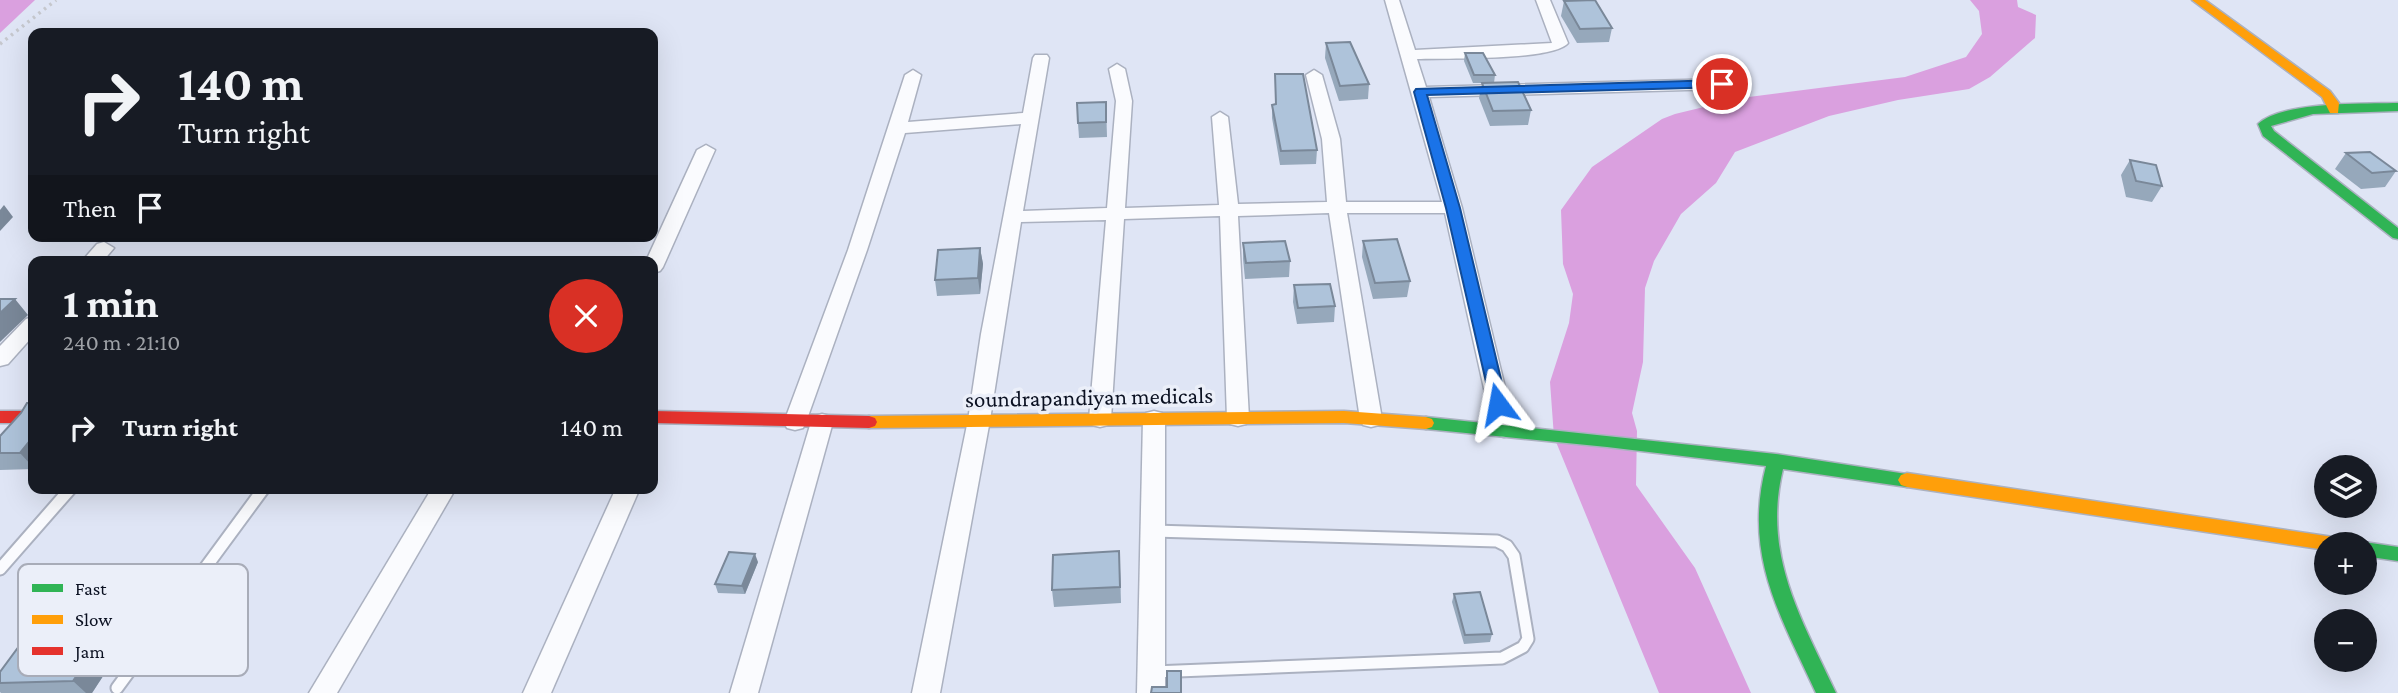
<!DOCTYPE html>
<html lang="en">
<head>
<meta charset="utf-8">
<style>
	:root { --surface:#171b24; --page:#20242c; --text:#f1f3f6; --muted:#9ea1a6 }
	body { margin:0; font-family:"Crimson Pro",serif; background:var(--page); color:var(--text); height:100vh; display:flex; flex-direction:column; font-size:26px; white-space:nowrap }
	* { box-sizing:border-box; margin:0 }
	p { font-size:23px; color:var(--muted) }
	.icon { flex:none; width:38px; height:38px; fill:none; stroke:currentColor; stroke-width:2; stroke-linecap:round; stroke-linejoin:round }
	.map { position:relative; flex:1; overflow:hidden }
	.sheet { position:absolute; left:28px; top:256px; width:630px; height:238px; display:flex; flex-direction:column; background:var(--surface); border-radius:14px; box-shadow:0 7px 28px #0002 }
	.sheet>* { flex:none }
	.guide { position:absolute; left:28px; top:28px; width:630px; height:214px; border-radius:14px; box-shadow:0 7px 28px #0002; background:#171b24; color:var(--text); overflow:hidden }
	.fabs { position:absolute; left:2314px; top:455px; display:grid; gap:14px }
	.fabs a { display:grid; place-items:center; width:63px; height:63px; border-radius:50%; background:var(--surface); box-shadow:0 7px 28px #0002; font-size:35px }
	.pin { position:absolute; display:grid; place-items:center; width:60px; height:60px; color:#fff; margin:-30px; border:4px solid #fff; border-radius:50%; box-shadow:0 2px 7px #0007 }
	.me { position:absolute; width:77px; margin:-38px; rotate:347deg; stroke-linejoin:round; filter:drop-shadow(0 0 5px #0008) }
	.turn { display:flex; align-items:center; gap:24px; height:147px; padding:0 35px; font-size:32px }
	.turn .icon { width:91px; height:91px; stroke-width:2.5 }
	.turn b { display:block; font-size:49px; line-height:60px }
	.then { display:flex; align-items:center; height:66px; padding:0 35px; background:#0003; gap:14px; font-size:26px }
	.round { display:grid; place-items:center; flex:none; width:74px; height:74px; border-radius:37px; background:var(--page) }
	.summary { display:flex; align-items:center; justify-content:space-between; height:119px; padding:0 35px }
	h1 { font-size:42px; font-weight:700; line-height:52px }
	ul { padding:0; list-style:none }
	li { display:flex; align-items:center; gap:21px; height:105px; padding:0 35px }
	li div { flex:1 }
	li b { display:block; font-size:26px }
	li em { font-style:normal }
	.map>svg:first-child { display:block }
</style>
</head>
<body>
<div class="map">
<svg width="2398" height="693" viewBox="0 0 2398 693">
	<rect width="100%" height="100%" fill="#dfe5f5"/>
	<!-- water -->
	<g fill="#daa0df">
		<polygon points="0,0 35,0 0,33"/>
		<polygon points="1970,0 2017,0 2018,7 2036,15 2035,38 1990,77 1969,89 1898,100 1829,116 1735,152 1716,183 1681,214 1654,261 1645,288 1643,362 1632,413 1637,431 1636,485 1695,568 1751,693 1659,693 1554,437 1550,382 1569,323 1573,294 1563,264 1561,210 1592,167 1662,119 1675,114 1741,98 1905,77 1966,57 1982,34 1979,11"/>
	</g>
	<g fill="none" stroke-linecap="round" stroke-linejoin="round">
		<!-- lane casing -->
		<g stroke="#abb1c0" stroke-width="15">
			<g id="lane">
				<polyline points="0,569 71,488"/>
				<polyline points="1153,672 1502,658 1523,647 1528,639 1514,556 1507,546 1497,541 1154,531"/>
				<polyline points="117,688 264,488"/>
			</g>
		</g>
		<!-- street casing -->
		<g stroke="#abb1c0" stroke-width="3">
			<g id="street">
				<path d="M1385,0H1399L1415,50L1552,43L1536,0H1550L1568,43C1554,61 1444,58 1417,59L1426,87L1722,79L1730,84L1722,89L1429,97L1462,208L1515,429L1512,435L1504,437L1496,435L1493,429L1445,213H1347L1382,419L1379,425L1371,427L1363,425L1360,419L1329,213L1238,216L1249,418L1246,424L1238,426L1230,424L1227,418L1220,216L1124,219L1111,419L1108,425L1100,427L1092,425L1089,419L1106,220L1021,222L990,420L940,693H912L968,420L981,334L1021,124L905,133L867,250L806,422L803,428L795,430L787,428L784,422L848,250L905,75L913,70L921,75L908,122L1023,113L1033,58L1035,55H1047L1049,58L1023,211L1107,208L1116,101L1109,69L1117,64L1125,69L1132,101L1125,208L1219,205L1212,117L1220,112L1228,117L1238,204L1327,202L1322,139L1306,75L1314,70L1322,75L1340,139L1346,202H1442Z"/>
				<polygon points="706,145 715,150 663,267 660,271 653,273 653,261 646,261 697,150"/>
				<polygon points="104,242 114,248 103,261 82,261 97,244"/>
				<polygon points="33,317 33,336 8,364 0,366 0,346 26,319"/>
				<polygon points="1154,411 1162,413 1165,419 1165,693 1137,693 1143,419 1146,413"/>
				<polygon points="822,414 830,416 833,422 758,693 730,693 811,422 814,416"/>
				<polygon points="432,488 456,488 337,693 309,693"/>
				<polygon points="616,488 640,488 551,693 523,693"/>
			</g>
		</g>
		<!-- fast casing -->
		<g stroke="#abb1c0" stroke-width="3">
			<g id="fast">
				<path d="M2398,103V111L2313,114L2271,126L2274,131L2398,228V239L2393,238L2263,136L2258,124C2283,101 2364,104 2398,103Z"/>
				<path d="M1426,417L1776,454L1913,475L1916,480L1913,485L1907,487L1783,469C1762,554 1801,618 1836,693H1816C1780,615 1743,555 1766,466L1607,447L1426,429L1420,427L1418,423L1420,419Z"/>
				<polygon points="2364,542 2398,547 2398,561 2364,556 2364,544 2357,544"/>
			</g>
		</g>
		<!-- slow casing -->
		<g stroke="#abb1c0" stroke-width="3">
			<g id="slow">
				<polygon points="2192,0 2205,0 2330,91 2339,103 2338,113 2330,113 2322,97"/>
				<polygon points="1344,411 1426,417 1432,419 1434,423 1432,427 1426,429 1344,423 869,428 863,426 861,422 863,418 869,416"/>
				<polygon points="1907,473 2333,537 2339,539 2342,544 2326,544 2326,550 1907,487 1901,485 1898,480 1901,475"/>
			</g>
		</g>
		<!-- jam casing -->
		<g stroke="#abb1c0" stroke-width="3">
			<g id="jam">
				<rect x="0" y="411" width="33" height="12"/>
				<polygon points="653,411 869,416 875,418 877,422 875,426 869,428 653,423"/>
			</g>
		</g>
		<!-- path -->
		<polyline stroke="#c5c7cd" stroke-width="3.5" stroke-dasharray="2.5 4.5" stroke-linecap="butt" points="0,44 56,0"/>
		<!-- lane -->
		<use href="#lane" stroke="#fafbfe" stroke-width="11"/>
		<!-- street -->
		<use href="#street" fill="#fafbfe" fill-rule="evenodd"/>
		<!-- fast -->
		<use href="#fast" fill="#30b455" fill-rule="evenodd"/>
		<!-- slow -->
		<use href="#slow" fill="#ff9f0a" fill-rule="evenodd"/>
		<!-- jam -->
		<use href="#jam" fill="#e5322d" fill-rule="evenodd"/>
	</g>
	<!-- wall -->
	<g fill="#96a8bb">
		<polygon points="1564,1 1612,28 1609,42 1577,43 1561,16"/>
		<polygon points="1326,43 1369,84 1368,99 1339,101 1325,58"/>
		<polygon points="1465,53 1495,75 1494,83 1473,83 1464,61"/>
		<polygon points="1275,74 1317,150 1316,164 1280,165 1272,118 1272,105 1275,105"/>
		<polygon points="1482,83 1531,110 1528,125 1490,126 1479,98"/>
		<polygon points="1106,102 1107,137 1079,138 1078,123"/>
		<polygon points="2346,153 2396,171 2385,187 2361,189 2335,169"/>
		<polygon points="2130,160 2162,186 2152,202 2126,197 2121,175"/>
		<polygon points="1363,241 1410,281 1407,297 1373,299 1362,257"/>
		<polygon points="1243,243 1290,261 1289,277 1245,279 1243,259"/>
		<polygon points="980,248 983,264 980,294 937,296 935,280"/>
		<polygon points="1294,285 1335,306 1334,322 1297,324 1293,302"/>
		<polygon points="33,403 33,469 0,470 0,436"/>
		<polygon points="758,562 745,594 718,593 715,584"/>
		<polygon points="1120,568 1121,603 1054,607 1052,590"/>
		<polygon points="1454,594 1492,634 1490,642 1464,644 1452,602"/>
		<polygon points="107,631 122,647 92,693 1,693 0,692 0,672"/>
	</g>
	<!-- shaded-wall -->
	<g fill="#7a8899">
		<polygon points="4,205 13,217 0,231 0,210"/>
		<polygon points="980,248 983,264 980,294 978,278"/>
		<polygon points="15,299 28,315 0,342 0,313"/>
		<polygon points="33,437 33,467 20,453"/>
		<polygon points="755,554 758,562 745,594 742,586"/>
		<polygon points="107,631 122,647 92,693 86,693 73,681"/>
	</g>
	<!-- building -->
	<g fill="#aec3da" stroke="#7a8899" stroke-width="2">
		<polygon points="1595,0 1612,28 1580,29 1564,1"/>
		<polygon points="1350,42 1369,84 1340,86 1326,43"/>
		<polygon points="1465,53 1483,53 1495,75 1474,75"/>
		<polygon points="1275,74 1303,74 1317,150 1281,151 1272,105 1276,104"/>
		<polygon points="1518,82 1531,110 1493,111 1482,83"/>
		<polygon points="1106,102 1106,122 1078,123 1077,103"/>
		<polygon points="2370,152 2396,171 2372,173 2346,153"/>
		<polygon points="2130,160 2156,165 2162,186 2136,181"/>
		<polygon points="1397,239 1410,281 1375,283 1363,241"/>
		<polygon points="1285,241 1290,261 1246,263 1243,243"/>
		<polygon points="980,248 978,278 935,280 938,250"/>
		<polygon points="1330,284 1335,306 1298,308 1294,285"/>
		<polygon points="0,299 15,299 0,313"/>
		<polygon points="27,403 33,403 33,437 20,453 0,453 0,436 21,413"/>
		<polygon points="1119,551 1120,587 1052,590 1053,555"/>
		<polygon points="729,552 755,554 742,586 715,584"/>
		<polygon points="1480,592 1492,634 1465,635 1454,594"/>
		<polygon points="107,631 73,681 0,683 0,672 28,634"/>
		<polygon points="1167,671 1181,671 1181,693 1151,693 1152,687 1167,687"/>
	</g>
	<!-- route -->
	<polygon fill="#1a73e8" stroke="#114b97" stroke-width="2" points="1722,80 1728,84 1726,87 1427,95 1460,208 1507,404 1504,408 1492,408 1446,208 1414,92 1416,89"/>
	<g text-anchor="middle" stroke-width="7" stroke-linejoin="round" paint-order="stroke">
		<!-- street labels -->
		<g font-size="23" fill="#0a1021" stroke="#ebeff9">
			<text transform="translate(1089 397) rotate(-1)" y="8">soundrapandiyan medicals</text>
		</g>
	</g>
	<!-- legend -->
	<rect x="18" y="564" width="230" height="112" rx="10" fill="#ebeff9" stroke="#a8acb8" stroke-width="2"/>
	<rect x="32" y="584" width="31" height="8" fill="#30b455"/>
	<rect x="32" y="615" width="31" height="9" fill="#ff9f0a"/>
	<rect x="32" y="647" width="31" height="8" fill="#e5322d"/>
	<g font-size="19" fill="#0a1021">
		<text x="75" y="595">Fast</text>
		<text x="75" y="626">Slow</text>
		<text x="75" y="658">Jam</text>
	</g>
</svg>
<div class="fabs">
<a><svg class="icon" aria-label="layers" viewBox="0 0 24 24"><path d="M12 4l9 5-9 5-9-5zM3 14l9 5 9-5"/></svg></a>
<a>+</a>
<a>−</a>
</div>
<div class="pin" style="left:1722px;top:84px;background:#d93025"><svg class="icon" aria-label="arrive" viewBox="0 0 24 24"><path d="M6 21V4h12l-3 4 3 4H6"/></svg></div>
<svg class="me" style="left:1498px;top:404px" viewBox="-20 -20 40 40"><path d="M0-17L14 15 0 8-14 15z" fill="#1a73e8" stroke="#fff" stroke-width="4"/></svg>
<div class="guide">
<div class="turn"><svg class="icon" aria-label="right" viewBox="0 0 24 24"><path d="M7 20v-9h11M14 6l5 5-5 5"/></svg><div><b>140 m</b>Turn right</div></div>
<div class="then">Then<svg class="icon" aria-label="arrive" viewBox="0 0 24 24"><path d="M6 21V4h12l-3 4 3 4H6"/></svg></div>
</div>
<section class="sheet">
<div class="summary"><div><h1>1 min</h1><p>240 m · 21:10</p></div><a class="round" style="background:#d93025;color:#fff"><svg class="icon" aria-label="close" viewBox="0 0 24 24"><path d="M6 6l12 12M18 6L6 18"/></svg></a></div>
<ul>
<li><svg class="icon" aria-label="right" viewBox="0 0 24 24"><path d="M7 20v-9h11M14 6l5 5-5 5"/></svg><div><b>Turn right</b></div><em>140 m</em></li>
</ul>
</section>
</div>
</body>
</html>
